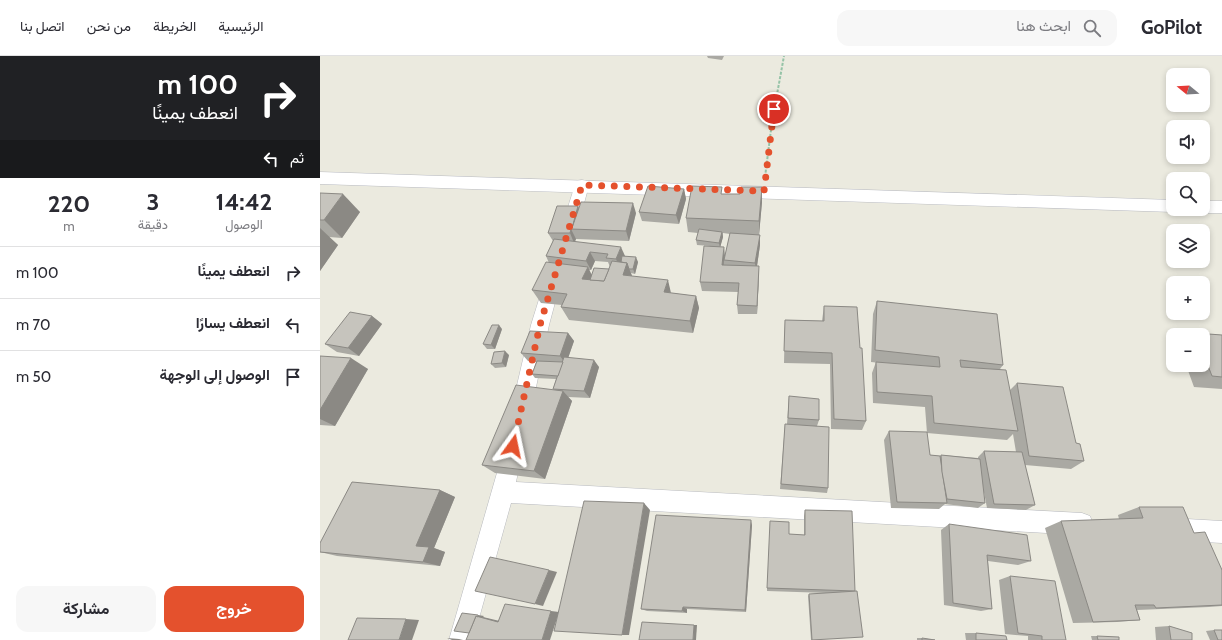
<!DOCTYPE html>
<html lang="ar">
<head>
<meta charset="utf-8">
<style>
	:root { --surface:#fff; --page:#f7f7f7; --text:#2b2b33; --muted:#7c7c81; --line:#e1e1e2; --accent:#e4512d }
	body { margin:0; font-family:Cabin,Vazirmatn,sans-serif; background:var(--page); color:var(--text); direction:rtl; height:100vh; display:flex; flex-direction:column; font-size:15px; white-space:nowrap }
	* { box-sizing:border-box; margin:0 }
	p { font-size:13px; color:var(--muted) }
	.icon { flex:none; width:22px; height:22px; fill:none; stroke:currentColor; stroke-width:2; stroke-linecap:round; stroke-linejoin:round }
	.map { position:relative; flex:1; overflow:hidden; direction:ltr }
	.panel { display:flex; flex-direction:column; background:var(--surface); width:320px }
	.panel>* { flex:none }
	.guide { background:#202124; color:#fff; overflow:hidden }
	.needle { width:26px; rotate:288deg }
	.controls { position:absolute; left:846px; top:12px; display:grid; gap:8px }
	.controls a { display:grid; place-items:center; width:44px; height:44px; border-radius:8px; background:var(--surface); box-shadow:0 2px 6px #0003; font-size:20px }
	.pin { position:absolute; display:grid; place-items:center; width:34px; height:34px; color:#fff; margin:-17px; border:2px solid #fff; border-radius:50%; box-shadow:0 1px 4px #0007 }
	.me { position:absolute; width:44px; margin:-22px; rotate:12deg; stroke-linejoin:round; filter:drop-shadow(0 0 3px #0008) }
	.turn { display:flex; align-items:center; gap:14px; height:84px; padding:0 16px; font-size:18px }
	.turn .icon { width:52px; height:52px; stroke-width:2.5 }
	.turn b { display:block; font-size:28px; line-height:34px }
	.then { display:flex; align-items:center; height:38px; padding:0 16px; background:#0003; gap:8px; font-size:15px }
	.eta { display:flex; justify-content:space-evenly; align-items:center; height:68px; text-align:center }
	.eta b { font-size:24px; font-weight:700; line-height:28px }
	.button { display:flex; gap:8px; margin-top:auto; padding:8px 16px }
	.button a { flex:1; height:46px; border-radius:12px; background:var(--accent); color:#fff; font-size:16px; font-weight:700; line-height:46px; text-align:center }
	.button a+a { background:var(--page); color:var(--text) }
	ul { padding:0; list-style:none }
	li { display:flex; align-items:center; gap:12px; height:52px; padding:0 16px; border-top:1px solid var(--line) }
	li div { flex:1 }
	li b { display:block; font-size:15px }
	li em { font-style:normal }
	header { display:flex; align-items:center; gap:24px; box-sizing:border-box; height:56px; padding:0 20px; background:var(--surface); border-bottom:1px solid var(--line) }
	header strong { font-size:19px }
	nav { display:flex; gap:22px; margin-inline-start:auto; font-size:14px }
	.search { width:280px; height:36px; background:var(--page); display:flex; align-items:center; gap:10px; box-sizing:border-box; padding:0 14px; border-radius:12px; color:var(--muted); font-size:15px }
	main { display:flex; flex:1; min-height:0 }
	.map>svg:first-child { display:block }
</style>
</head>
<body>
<header>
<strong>GoPilot</strong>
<div class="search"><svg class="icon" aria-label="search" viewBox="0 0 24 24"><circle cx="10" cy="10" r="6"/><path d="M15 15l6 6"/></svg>ابحث هنا</div>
<nav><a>الرئيسية</a><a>الخريطة</a><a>من نحن</a><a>اتصل بنا</a></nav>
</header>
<main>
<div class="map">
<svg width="902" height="584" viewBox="0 0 902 584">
	<rect width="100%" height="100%" fill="#ebeadf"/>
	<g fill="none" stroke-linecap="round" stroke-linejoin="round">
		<!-- minor casing -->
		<g stroke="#b7b9be" stroke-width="1">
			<g id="minor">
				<polygon points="262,124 267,125 269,129 257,173 254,177 249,179 244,177 241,173 255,129 257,125"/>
				<polygon points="233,217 239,219 241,224 229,269 211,355 208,361 201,364 194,361 191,355 211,269 225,224 227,219"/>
				<polygon points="192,386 199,389 202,396 196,426 762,457 770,460 773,468 770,476 762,479 191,447 153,584 129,584 185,389"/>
				<polygon points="849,462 902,465 902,487 849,484 841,481 838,473 841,465"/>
			</g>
		</g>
		<!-- secondary casing -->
		<g stroke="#b8bac1" stroke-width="1">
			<g id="secondary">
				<polygon points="0,116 853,144 853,153 860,153 853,156 0,128"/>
				<polygon points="883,145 902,145 902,157 883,157 877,156 875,153 883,153"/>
			</g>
		</g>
		<!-- path -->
		<polyline stroke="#95c3a7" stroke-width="2" stroke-dasharray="3 1.5" stroke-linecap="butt" points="445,121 452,66 464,0"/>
		<!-- minor -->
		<use href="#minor" fill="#fff" fill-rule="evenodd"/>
		<!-- secondary -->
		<use href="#secondary" fill="#fff" fill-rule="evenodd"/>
	</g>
	<!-- wall -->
	<g fill="#aaa9a3" fill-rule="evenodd">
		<polygon points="387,0 404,0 402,4 388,2"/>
		<path d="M442,131V146L439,179L425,178L440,179V189L437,210L439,219L437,258H418L417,249L418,236L382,235L380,226L390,190L377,189L376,184L378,177L368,176L366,162L402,138H420ZM403,177L410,178L405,200L400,191L403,181Z"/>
		<polygon points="364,133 366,143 359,168 322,165 319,156"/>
		<polygon points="0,137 40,156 22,182 9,181 18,189 0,215"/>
		<path d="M258,150L259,152L316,157L309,185L256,183L255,186L305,200L318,206L315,218L311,217L312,220L351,237L376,240L379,252L373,277L249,264L241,251L242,249L221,247L212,234L229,207L226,200L233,185L228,177ZM275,205L288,206L290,211L289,213L271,218L269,214H271Z"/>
		<polygon points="557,245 683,309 680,313 690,334 697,327 756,387 764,405 751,413 705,409 715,449 706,454 667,452 663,431 665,447 658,452 625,448 619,453 571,452 564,384 569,375 610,399 620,400 621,399 658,402 658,401 664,395 696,396 693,378 687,384 607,377 605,351 553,347 552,317 556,306 561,307 551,306 553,258"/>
		<polygon points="504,250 540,292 546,365 542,374 511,373 510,308 464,307 465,264 502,265"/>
		<polygon points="52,260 62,268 39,300 17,296 5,288"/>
		<polygon points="182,273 175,293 167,293 163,288"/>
		<polygon points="248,277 254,285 248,302 279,311 270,342 248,341 252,345 225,423 175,417 162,409 234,334 233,333 236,323 215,322 212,318 216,306 208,305 201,297"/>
		<polygon points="875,277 902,279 902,333 874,331 866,309 883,309 883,279 872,279"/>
		<polygon points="189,299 186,311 175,312 171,308"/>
		<polygon points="0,300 48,313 15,370 0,369"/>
		<polygon points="469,340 499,364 497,370 508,432 507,437 460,433 465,368 467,368"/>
		<polygon points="120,434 135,441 114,492 125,496 120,510 17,500 0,496 0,487"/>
		<polygon points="819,451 874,477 902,514 902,550 889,551 817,554 820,564 797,566 753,567 725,472 741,465 799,463 798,459"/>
		<polygon points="485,454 535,535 501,584 491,584 488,540 489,538 507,537 447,535 447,532 469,478 484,479 484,460"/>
		<polygon points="629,468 711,505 698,509 668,505 672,553 661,555 624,549 621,474"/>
		<polygon points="432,469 426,556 367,553 367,557 327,555 321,553"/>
		<polygon points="690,520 746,584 708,584 708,580 685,578 679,524"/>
		<polygon points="849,570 872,584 836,584 835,571"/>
		<polygon points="894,574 902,584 890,584 886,575"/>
		<polygon points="645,577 656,577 687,584 646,584"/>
		<polygon points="771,580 777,580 799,584 772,584"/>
		<polygon points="597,582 602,582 615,584 597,584"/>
	</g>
	<!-- shaded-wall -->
	<g fill="#8b8984">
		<polygon points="442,131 442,146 439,179 439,165"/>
		<polygon points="364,133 366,143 359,168 356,159"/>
		<polygon points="23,138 40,156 22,182 4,164"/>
		<polygon points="313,147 316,157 309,185 306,175"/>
		<polygon points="258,150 262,160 252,172"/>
		<polygon points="0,172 18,189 0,215"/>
		<polygon points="251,173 256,183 254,187 250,177"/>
		<polygon points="402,176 403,181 400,192 399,187"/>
		<polygon points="440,179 440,189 436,217 435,207"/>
		<polygon points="301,191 305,200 300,213 296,203"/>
		<polygon points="404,191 405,200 404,204 403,219 402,209"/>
		<polygon points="270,196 275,205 271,214 266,205"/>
		<polygon points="316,201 318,206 315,218 313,213"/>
		<polygon points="307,207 312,220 303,219"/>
		<polygon points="439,210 439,219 437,258 437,250"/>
		<polygon points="268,211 274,224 262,223"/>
		<polygon points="348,224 351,237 344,236"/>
		<polygon points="376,240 379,252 373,277 370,265"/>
		<polygon points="52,260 62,268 39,300 28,292"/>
		<polygon points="179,269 182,273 175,293 171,289"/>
		<polygon points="248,277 254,285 246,308 240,300"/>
		<polygon points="185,295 189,299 186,311 182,307"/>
		<polygon points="31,302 48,313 15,370 0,363 0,354"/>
		<polygon points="274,304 279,311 270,342 264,335"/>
		<polygon points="243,335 252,345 225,423 214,415"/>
		<polygon points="120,434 135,441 114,492 125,496 120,510 103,506 96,490"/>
		<polygon points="324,447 330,454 309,579 302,579"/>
		<polygon points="431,464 432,469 426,556 425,554"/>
		<polygon points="229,514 237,516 223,550 215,548"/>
		<polygon points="363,551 367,553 367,557 362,555"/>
		<polygon points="231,555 239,556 230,584 222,584"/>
		<polygon points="158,559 164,560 163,561 188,567 151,578"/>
		<polygon points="86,563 99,564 92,584 79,584"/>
		<polygon points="374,569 377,569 376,584 373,584"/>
		<polygon points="127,582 139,583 143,584 132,584"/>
	</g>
	<!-- building -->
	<g fill="#c6c4bd" stroke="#8b8984">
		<polygon points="328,130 364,133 356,159 319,156"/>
		<polygon points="372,130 402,131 401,138 420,138 421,131 442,131 439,165 366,162"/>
		<polygon points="0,137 23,138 4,164 0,164"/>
		<polygon points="261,146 313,147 306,175 251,173 250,177 228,177 237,150 258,150 252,172"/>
		<polygon points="379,173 402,176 399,187 376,184"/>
		<polygon points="410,177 440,179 435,207 404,204"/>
		<polygon points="234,183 301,191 296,203 286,202 288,198 270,196 266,205 226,200"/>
		<polygon points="384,190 404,191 402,209 439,210 437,250 417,249 419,227 380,226"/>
		<polygon points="302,200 316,201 313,213 309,213 307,207 301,206"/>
		<polygon points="292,205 307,207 303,219 348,224 344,236 376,240 370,265 241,251 247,238 212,234 226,206 268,211 262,223 284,225"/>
		<polygon points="274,212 289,213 284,225 270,224"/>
		<polygon points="557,245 677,258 683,309 640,304 641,311 686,314 698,375 614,367 612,340 557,336 556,306 620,311 619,301 555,294"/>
		<polygon points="504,250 537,251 540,292 542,292 546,365 514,363 512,297 464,295 465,264 504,265"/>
		<polygon points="30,256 52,260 28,292 5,288"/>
		<polygon points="172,269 179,269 171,289 163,288"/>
		<polygon points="210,275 248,277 240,300 201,297"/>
		<polygon points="875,277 902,279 902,321 892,320 883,297 883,279 876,279"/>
		<polygon points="185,295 182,307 171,308 174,296"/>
		<polygon points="0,300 31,302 0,354"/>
		<polygon points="244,301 274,304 264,335 233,333"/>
		<polygon points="217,305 243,306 238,320 212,318"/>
		<polygon points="697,327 743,331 756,387 760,388 764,405 709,400"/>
		<polygon points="196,329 243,335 214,415 162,409"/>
		<polygon points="469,340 499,343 499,364 468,362"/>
		<polygon points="465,368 509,371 508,432 461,428"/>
		<polygon points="569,375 607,376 610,399 620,400 627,447 577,446"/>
		<polygon points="664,395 702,396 715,449 674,448"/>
		<polygon points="621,399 660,403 665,447 627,443 622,416"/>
		<polygon points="32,426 120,434 96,490 109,491 103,506 0,496 0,487"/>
		<polygon points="264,445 324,447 302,579 234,575"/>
		<polygon points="819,451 863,451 874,477 885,476 902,514 902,549 836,552 834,549 815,549 820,564 773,566 741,465 823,462"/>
		<polygon points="485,454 532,455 535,535 447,532 450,465 469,466 469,478 485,479"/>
		<polygon points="336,459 431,464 425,554 363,551 362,555 321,553"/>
		<polygon points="629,468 707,479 711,505 667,499 672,553 633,547"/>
		<polygon points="170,501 229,514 215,548 155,535"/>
		<polygon points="690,520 735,525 746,584 722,584 722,580 698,577"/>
		<polygon points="537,535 543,581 492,584 489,538"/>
		<polygon points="185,548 231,555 222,584 146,584 156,560 178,566"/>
		<polygon points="142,557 158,559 158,561 156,560 149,577 134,575"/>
		<polygon points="37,562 86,563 79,584 28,584"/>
		<polygon points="322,566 374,569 373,584 319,584"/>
		<polygon points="849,570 872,577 872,584 851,584"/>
		<polygon points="894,574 902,574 902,584 898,584"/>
		<polygon points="656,577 686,580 687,584 656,584"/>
		<polygon points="777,580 799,581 799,584 778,584"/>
		<polygon points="602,582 615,584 602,584"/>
	</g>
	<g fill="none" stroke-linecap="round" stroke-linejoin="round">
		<!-- route -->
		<polyline stroke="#e4512d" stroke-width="7" stroke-dasharray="0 12.6" points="193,390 220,269 262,129 444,135 454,53"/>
	</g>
</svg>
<div class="controls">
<a><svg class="needle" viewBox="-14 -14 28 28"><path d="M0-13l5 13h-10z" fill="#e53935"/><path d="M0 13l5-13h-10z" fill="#7c7c81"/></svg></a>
<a><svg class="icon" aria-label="sound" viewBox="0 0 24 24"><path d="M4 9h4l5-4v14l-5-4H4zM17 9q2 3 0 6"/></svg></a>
<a><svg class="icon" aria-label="search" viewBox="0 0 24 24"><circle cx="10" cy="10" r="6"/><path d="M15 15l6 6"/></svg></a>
<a><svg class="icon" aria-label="layers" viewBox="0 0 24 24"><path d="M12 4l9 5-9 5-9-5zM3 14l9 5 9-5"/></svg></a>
<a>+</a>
<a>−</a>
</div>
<div class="pin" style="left:454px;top:53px;background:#d93025"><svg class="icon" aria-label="arrive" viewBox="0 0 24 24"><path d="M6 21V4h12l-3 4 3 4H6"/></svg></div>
<svg class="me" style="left:193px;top:390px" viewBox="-20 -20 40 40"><path d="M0-17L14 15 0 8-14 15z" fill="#e4512d" stroke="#fff" stroke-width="4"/></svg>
</div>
<section class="panel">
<div class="guide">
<div class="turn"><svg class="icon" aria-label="right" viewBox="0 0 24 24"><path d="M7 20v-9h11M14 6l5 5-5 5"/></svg><div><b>100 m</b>انعطف يمينًا</div></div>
<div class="then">ثم<svg class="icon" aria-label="left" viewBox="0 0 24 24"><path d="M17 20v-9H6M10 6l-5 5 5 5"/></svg></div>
</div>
<div class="eta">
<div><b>14:42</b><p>الوصول</p></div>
<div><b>3</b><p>دقيقة</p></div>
<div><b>220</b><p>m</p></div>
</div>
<ul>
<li><svg class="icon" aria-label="right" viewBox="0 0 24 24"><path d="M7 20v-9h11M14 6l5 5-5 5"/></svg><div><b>انعطف يمينًا</b></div><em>100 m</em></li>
<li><svg class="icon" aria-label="left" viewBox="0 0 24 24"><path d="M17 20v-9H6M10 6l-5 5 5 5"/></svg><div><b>انعطف يسارًا</b></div><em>70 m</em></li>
<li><svg class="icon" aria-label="arrive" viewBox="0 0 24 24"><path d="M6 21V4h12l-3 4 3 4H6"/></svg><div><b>الوصول إلى الوجهة</b></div><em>50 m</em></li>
</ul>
<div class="button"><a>خروج</a><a>مشاركة</a></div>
</section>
</main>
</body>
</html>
